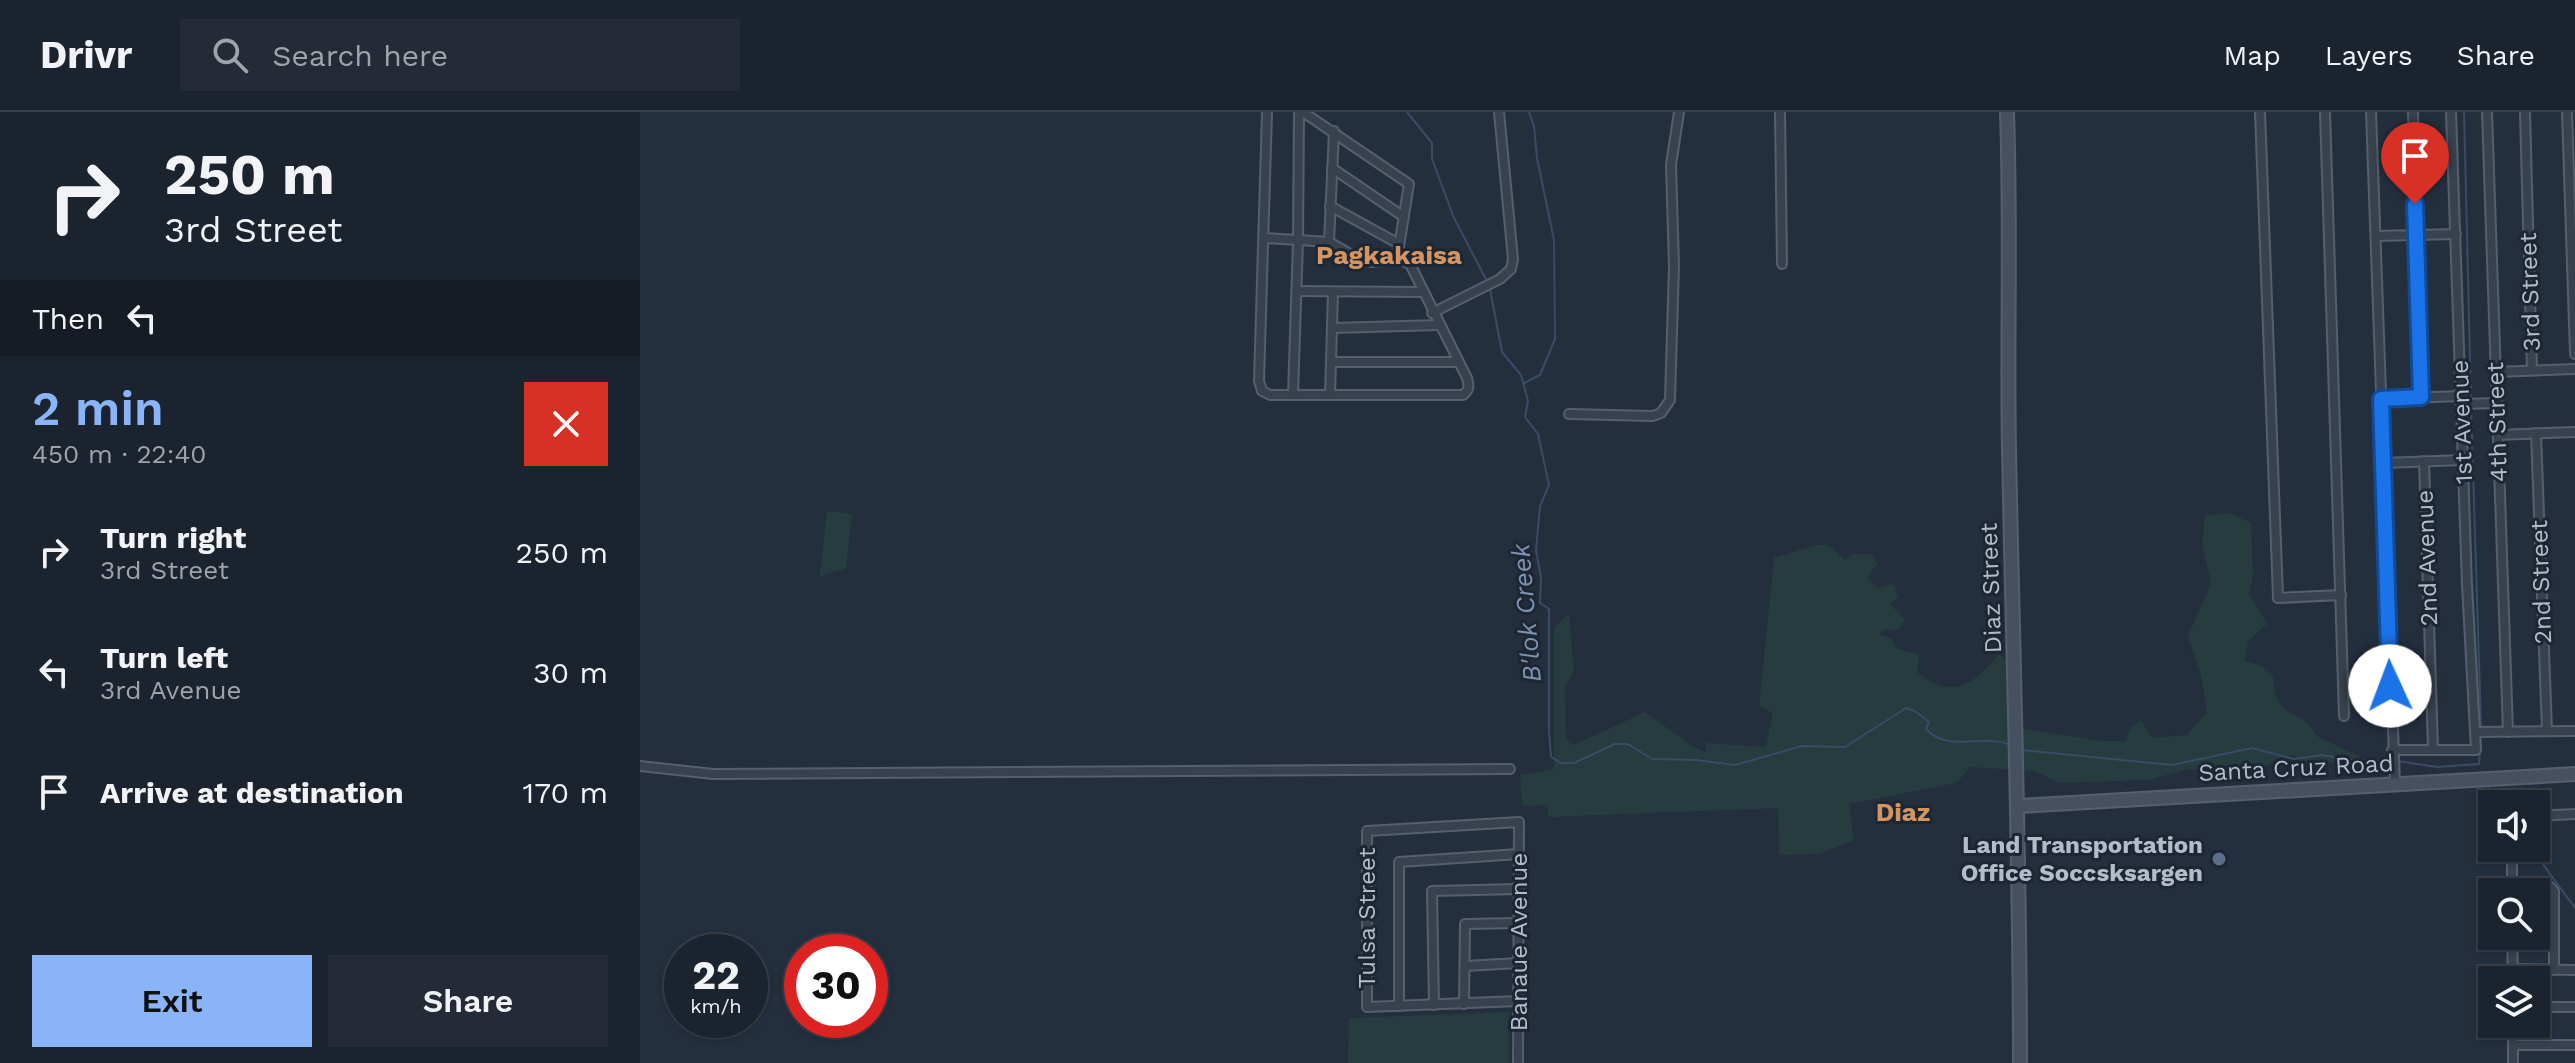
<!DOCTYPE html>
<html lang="en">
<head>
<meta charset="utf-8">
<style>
	:root { --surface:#1b232e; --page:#242b36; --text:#f1f3f6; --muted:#a0a4aa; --line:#39404a; --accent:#8ab4f8 }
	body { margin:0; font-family:"Work Sans",sans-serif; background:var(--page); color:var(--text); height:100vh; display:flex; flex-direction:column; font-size:30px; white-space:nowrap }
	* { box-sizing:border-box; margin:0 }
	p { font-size:26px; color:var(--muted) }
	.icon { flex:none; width:44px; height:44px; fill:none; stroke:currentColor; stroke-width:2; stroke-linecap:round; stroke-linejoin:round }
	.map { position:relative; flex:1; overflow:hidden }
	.panel { display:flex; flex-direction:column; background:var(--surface); width:640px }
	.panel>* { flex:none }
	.top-card { background:#1b232e; color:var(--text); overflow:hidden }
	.controls { position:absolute; left:1838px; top:678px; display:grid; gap:16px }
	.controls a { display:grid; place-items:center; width:72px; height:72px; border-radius:0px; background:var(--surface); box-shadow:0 2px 6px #0004,0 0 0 2px var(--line); font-size:40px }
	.speed { position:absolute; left:24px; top:822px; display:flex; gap:16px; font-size:40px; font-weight:700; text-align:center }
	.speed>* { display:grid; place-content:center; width:104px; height:104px; border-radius:50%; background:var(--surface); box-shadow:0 2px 6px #0004,0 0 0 2px var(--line); line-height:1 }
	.speed small { font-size:20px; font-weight:400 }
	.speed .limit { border:12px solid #d22; background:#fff; color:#111 }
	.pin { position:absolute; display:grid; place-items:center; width:68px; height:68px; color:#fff; margin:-82px -34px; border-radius:50% 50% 50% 0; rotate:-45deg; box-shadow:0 0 8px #0007 }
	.pin .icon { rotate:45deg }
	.me { position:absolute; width:88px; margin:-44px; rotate:358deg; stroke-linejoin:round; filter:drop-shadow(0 0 6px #0008) }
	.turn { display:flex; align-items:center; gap:28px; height:168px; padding:0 32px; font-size:36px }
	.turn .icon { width:104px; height:104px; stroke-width:2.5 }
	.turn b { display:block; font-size:56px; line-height:68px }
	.then { display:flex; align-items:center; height:76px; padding:0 32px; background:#0003; gap:16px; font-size:30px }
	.round { display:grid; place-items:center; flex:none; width:84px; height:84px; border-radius:0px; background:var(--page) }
	.head { display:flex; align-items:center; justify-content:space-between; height:136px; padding:0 32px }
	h1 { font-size:48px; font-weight:600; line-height:60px; color:var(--accent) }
	.action { display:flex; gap:16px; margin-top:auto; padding:16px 32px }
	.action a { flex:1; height:92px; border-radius:0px; background:var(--accent); color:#111; font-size:32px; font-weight:600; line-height:92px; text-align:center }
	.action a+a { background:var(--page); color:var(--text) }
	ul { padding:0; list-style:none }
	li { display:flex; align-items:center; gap:24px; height:120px; padding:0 32px }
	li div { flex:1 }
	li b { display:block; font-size:30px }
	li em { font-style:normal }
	header { display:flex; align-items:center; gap:48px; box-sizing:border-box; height:112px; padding:0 40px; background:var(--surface); border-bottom:2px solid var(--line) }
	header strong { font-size:38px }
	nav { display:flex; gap:44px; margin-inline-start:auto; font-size:28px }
	.search { width:560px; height:72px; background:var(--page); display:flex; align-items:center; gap:20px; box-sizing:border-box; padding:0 28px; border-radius:0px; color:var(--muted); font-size:30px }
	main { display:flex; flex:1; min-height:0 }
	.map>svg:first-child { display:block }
</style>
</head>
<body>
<header>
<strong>Drivr</strong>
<div class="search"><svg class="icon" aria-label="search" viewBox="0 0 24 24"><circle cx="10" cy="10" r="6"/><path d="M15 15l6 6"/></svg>Search here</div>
<nav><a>Map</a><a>Layers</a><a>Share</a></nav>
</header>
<main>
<section class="panel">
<div class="top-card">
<div class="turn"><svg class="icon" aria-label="right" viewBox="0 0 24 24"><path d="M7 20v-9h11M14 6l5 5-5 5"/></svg><div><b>250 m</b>3rd Street</div></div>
<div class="then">Then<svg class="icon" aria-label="left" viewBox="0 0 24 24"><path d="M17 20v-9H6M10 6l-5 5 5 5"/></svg></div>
</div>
<div class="head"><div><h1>2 min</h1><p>450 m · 22:40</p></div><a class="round" style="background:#d93025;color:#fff"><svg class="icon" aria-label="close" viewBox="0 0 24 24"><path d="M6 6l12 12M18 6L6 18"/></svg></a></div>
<ul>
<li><svg class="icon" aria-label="right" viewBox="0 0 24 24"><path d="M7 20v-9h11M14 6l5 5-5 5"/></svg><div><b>Turn right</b><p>3rd Street</p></div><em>250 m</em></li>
<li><svg class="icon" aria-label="left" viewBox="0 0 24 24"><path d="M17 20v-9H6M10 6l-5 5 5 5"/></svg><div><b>Turn left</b><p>3rd Avenue</p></div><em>30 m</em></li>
<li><svg class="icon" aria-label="arrive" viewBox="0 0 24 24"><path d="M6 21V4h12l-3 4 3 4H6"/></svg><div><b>Arrive at destination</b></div><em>170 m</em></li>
</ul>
<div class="action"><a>Exit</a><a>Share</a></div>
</section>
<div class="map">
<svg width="1935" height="951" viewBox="0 0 1935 951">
	<rect width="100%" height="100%" fill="#242f3e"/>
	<!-- green -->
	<g fill="#263c3f">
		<polygon points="187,399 212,402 206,456 180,464"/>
		<path d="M1590,401L1611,411L1613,464L1609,482L1627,512L1608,529L1604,549L1620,553L1633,564L1635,583L1644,597L1665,609L1678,625L1721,645L1713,657L1699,650L1668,653L1653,643L1633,649L1618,663L1606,653L1586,663L1549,657L1508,668L1420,671L1394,659L1331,655L1316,671L1209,692L1214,728L1179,742L1139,743L1138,696L908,705V693L882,694L880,663L914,657V516L929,501L934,559L925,574L926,626L934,633L1005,600L1052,634L1066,640V631L1126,635L1133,601L1119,594L1134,446L1177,433H1188L1205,448L1212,442H1232L1237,452L1227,466L1238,476L1254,472L1258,485L1250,492L1265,508L1258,518L1245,517L1239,523L1251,526L1257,537L1279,542L1277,560C1313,589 1333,573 1359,542L1370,551L1371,615L1462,629H1486L1490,616L1501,608L1512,626L1547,623L1567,600L1561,564L1548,524L1571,471L1562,433L1565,404Z"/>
		<polygon points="869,900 869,951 708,951 709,906"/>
	</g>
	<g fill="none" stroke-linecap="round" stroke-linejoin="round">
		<!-- stream -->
		<g stroke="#394c67" stroke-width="2">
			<polyline points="767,0 792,31 792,47 814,106 848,171"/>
			<polyline points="1824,0 1831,288"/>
			<path d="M850,177L862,240L881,263L888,289L885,305L898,322L909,373L900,394L896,438L901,465L900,491L909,497V620L911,645L921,651H934L975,632H988L1012,647L1056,648L1095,653L1162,634L1205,635L1266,596L1275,599L1289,610L1286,617C1309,642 1346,620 1372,634"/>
			<polyline points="884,271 900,263 915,227 914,128 897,46 894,14 889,0"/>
			<polyline points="1831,294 1841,615"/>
			<polyline points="1381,638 1532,653 1612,636 1654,647 1682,643 1713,648 1750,649"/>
			<polyline points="1757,649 1797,655 1839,652"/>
			<polyline points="1839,651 1841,622"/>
			<polyline points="1848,671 1851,682 1858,692"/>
			<polyline points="1891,736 1935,796"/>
		</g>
		<!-- street casing -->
		<g stroke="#565f6c" stroke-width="12">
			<g id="street">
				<polyline points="663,0 769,72 757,147"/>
				<polyline points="1140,0 1142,152"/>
				<polyline points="1620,0 1638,486 1701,483"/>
				<polyline points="1685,0 1704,604"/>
				<polyline points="1731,0 1755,672"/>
				<polyline points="1773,0 1781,285"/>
				<polyline points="1847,0 1868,620"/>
				<polyline points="1885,0 1892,258"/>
				<polyline points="1927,0 1935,242"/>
				<polyline points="692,56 764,105"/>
				<polyline points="690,94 759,132"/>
				<polyline points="1736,124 1816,122"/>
				<path d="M625,126L689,130L719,147L731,150L757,147L770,152L827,266C829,273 830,278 823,283H630L622,279L619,269L627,0"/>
				<polyline points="689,130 694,19"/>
				<polyline points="657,179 782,180"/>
				<polyline points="792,201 860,167 871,157 873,147 859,0"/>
				<polyline points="692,216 799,213"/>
				<polyline points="692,250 818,250"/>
				<polyline points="1855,260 1935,257"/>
				<polyline points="653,283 658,129 659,0"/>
				<polyline points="690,283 693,181"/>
				<polyline points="1741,287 1821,284"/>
				<polyline points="1821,292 1857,291"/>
				<polyline points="929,302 1013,304 1021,301 1030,288 1034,154 1031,53 1039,0"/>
				<polyline points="1896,321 1907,619"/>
				<polyline points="1858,323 1935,320"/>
				<polyline points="1784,349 1793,638"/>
				<polyline points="1743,351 1823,348"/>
				<polyline points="1835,620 1935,619"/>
				<polyline points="1752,638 1836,638 1827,473 1811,0"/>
				<polyline points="0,654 73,662 870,657"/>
				<polyline points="1896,704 1935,702"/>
				<path d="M1872,773C1887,771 1904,765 1914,779V858"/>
				<polyline points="1872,780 1872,736"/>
				<polyline points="1872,824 1873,868"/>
				<polyline points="825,854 879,851"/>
				<polyline points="1873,857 1935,858"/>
				<polyline points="824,892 825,812 879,811"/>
				<polyline points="794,893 792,779 879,777"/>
				<polyline points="759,894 759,750 879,742"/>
				<polyline points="1896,895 1935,895"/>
				<polyline points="1873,912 1873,951"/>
				<polyline points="1873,933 1935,933"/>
				<polyline points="878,951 879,710 727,719 727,895 878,889"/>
			</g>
		</g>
		<!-- secondary casing -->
		<g stroke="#565f6c" stroke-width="16">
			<g id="secondary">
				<path d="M1367,0C1371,113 1367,226 1369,339C1373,543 1380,747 1380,951"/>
				<polyline points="1379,694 1935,662"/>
			</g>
		</g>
		<!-- street -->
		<use href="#street" stroke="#38414e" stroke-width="8"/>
		<!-- secondary -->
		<use href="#secondary" stroke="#465061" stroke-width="12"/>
	</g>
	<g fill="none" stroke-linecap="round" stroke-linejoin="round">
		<!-- route casing -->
		<g stroke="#114b97" stroke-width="20">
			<polyline id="route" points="1750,574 1741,287 1781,285 1775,92"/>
		</g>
		<!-- route -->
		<use href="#route" stroke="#1a73e8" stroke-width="14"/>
	</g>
	<!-- markers -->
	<circle fill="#5c6f8a" stroke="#1d2633" stroke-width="3" cx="1579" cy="747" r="8"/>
	<g text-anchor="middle" stroke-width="6" stroke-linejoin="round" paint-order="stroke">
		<!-- street labels -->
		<g font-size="24" fill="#b4bcc9" stroke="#1d2633">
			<text transform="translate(1890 180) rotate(-92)" y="8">3rd Street</text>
			<text transform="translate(1822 310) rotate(-92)" y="8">1st Avenue</text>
			<text transform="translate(1857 310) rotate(-92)" y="8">4th Street</text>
			<text transform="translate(1787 446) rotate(-92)" y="8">2nd Avenue</text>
			<text transform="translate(1901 470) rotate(-92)" y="8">2nd Street</text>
			<text transform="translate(1351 476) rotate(-92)" y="8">Diaz Street</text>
			<text transform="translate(1656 656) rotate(-3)" y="8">Santa Cruz Road</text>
			<text transform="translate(727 806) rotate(-90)" y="8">Tulsa Street</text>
			<text transform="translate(879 830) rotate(-90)" y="8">Banaue Avenue</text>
		</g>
		<!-- poi labels -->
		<g font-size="24" font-weight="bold" fill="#b4bcc9" stroke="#1d2633" text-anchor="end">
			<text x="1563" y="741">Land Transportation<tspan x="1563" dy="28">Office Soccsksargen</tspan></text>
		</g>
		<!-- neighbourhood labels -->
		<g font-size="26" font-weight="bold" fill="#d59563" stroke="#1d2633">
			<text x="749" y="152">Pagkakaisa</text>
			<text x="1263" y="709">Diaz</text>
		</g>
		<!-- water labels -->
		<g font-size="26" font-style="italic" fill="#7c92b1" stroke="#1d2633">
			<text transform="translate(886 501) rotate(-95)" y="9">B'lok Creek</text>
		</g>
	</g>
</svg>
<div class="controls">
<a><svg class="icon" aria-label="sound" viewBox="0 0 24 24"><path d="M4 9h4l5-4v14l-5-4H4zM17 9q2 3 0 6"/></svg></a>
<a><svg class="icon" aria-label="search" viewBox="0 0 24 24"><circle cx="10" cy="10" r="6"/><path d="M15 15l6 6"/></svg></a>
<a><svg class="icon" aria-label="layers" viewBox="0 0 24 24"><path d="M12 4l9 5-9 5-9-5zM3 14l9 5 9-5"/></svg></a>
</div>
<div class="speed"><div>22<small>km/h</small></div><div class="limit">30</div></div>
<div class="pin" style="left:1775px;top:92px;background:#d93025"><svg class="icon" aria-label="arrive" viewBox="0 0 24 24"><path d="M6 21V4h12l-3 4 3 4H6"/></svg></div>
<svg class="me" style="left:1750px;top:574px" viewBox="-20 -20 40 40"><circle r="19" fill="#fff"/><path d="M0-13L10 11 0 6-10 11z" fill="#1a73e8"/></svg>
</div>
</main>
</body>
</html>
